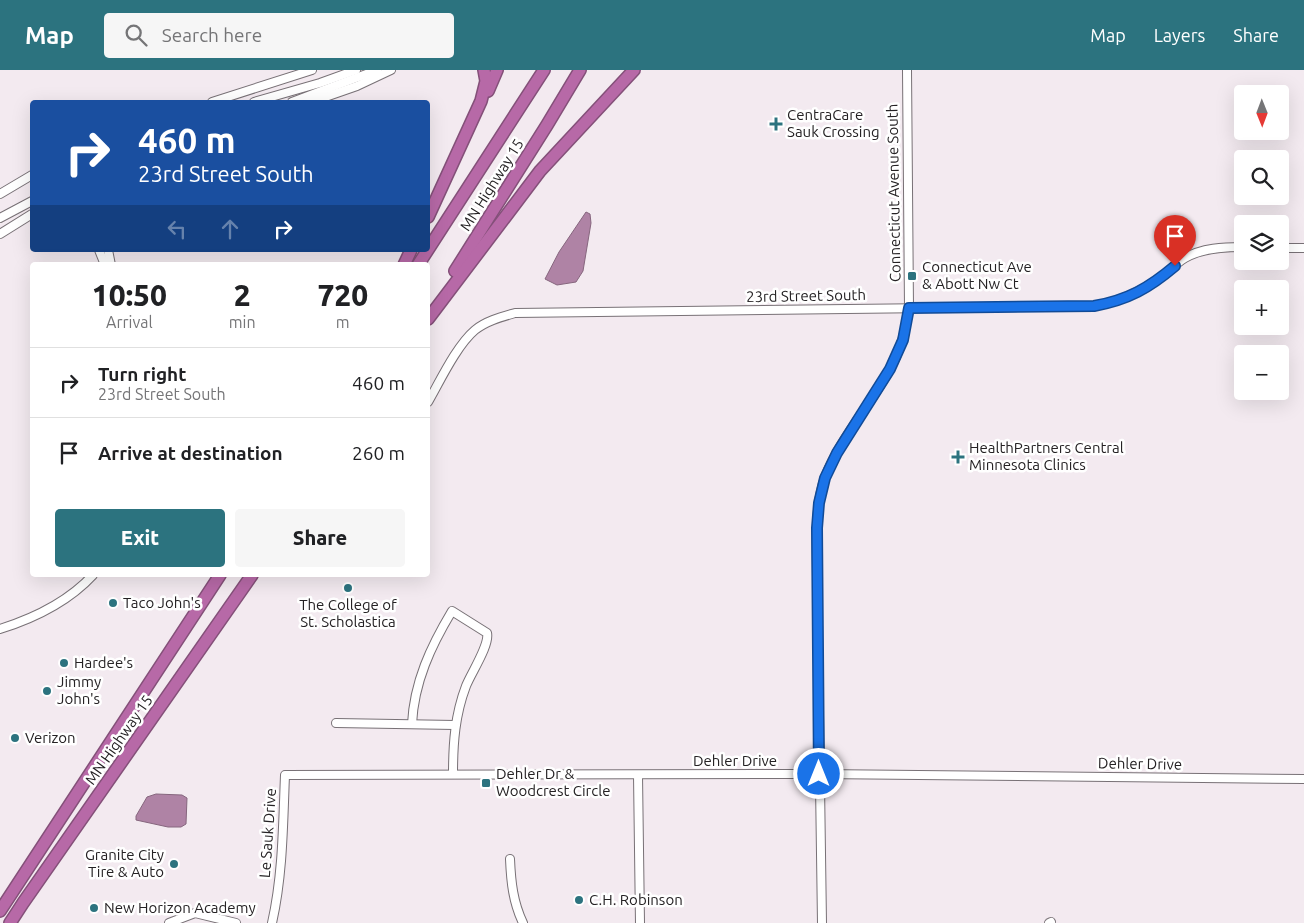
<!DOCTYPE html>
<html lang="en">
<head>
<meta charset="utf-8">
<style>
	:root { --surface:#fff; --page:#f6f6f6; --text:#202124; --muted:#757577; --line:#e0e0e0; --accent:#2c737f }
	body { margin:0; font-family:Ubuntu,sans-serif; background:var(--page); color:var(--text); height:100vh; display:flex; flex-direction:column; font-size:19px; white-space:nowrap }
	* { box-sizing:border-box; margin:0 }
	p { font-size:16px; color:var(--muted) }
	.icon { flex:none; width:28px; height:28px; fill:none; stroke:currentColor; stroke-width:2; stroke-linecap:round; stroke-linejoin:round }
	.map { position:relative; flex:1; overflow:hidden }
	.side { position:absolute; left:30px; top:192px; width:400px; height:315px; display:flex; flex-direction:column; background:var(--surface); border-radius:5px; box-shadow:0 5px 20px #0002 }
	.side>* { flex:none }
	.banner { position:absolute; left:30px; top:30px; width:400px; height:152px; border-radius:5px; box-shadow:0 5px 20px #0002; background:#1a4fa0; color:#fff; overflow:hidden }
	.needle { width:32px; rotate:179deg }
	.fabs { position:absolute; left:1234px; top:15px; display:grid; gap:10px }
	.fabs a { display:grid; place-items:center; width:55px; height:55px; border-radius:5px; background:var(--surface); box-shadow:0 5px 20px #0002; font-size:25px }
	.pin { position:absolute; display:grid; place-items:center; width:42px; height:42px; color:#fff; margin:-51px -21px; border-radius:50% 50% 50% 0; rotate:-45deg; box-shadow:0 0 5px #0007 }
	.pin .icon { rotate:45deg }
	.me { position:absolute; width:55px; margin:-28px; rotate:0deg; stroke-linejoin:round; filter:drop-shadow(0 0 4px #0008) }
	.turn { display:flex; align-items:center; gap:18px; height:105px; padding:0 25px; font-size:22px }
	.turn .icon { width:65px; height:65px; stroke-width:2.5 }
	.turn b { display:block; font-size:35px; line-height:42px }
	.lanes { display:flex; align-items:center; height:48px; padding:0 25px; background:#0003; justify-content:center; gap:25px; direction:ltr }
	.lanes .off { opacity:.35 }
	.eta { display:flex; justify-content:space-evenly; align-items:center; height:85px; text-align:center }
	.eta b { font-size:30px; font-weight:800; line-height:35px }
	.primary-button { display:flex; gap:10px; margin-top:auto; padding:10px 25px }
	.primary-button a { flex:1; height:58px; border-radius:5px; background:var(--accent); color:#fff; font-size:20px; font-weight:800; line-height:58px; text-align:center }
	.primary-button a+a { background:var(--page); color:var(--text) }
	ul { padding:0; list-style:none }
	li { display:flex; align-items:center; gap:15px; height:70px; padding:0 25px; border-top:1px solid var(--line) }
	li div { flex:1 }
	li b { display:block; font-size:19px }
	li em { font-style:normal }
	header { display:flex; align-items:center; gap:30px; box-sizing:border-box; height:70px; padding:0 25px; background:var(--accent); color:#fff }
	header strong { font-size:24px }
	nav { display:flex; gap:28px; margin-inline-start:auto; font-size:18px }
	.search { width:350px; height:45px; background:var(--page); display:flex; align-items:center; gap:12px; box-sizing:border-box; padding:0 18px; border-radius:5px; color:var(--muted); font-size:19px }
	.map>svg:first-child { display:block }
</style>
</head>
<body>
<header>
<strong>Map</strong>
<div class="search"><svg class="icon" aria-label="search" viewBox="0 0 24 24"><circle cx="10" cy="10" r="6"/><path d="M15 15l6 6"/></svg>Search here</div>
<nav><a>Map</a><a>Layers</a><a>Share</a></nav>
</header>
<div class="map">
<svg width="1304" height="853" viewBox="0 0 1304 853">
	<rect width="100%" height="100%" fill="#f3eaf0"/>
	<!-- water -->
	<g fill="#af83a5" stroke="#86667e">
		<polygon points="586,142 590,144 591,153 583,201 576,212 557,215 545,209 559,182"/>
		<polygon points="156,724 182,725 187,728 186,754 181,757 168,757 136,750 136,746 147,727"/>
	</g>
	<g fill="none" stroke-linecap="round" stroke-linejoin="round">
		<!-- minor casing -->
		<g stroke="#787176" stroke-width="10">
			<g id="minor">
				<polyline points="212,32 312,0"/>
				<polyline points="254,32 320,13 356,0"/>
				<polyline points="292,32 377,0"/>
				<polyline points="311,32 357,16 391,0"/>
				<polyline points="0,124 32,105"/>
				<polyline points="0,148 32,131"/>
				<polyline points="0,164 32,144"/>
				<polyline points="1280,178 1304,178"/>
				<polyline points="99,180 105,195"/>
				<polyline points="108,180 111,195"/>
				<path d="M428,332C440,311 457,275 475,260C486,251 501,247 515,243L1094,236C1121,231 1142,222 1164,205C1171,199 1178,192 1185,188C1202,178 1224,177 1242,177"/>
				<path d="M0,559C35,548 68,532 93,505"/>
				<polyline points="336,653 455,655"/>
				<path d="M412,654C414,612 431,576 452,541L487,563C490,575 471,603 466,616C455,645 453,673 453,704"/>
				<polyline points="638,705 640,853"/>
				<path d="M510,789C511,812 513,832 523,853"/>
				<polyline points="169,853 195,843 236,853"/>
				<path d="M272,853C283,804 283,754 285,705L819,704L1304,709"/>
				<path d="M822,853L817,506C817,474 814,438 825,407C840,368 870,336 890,299C901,280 906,259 909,238L907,0"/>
				<polyline points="1049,853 1051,852"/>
			</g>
		</g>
		<!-- highway casing -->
		<g stroke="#845079" stroke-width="14">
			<g id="highway">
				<polyline points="488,21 497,0"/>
				<polyline points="428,147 481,31 486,11 484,0"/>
				<polyline points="404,195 411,180"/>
				<polyline points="418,195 544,0"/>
				<polyline points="455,201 547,55 580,0"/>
				<polyline points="428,249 540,101 634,0"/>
				<polyline points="0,841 220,505"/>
				<polyline points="10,853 23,833 252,505"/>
			</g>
		</g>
		<!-- minor -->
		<use href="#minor" stroke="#fff" stroke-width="8"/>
		<!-- highway -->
		<use href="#highway" stroke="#b769a7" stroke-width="11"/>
	</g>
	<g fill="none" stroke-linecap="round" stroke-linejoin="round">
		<!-- route casing -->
		<g stroke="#114b97" stroke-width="12">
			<path id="route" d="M819,704L817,458L819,433L825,408L837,383L890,299L903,270L909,238L1094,236C1128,230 1149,218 1175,196"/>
		</g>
		<!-- route -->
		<use href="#route" stroke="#1a73e8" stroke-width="9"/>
	</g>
	<!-- markers -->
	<g fill="#2c737f" stroke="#fff" stroke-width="2">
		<path d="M773.5 46.5h5v5h5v5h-5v5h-5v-5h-5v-5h5z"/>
		<rect x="907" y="201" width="10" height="10" rx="2.5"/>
		<path d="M955.5 379.5h5v5h5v5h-5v5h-5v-5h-5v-5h5z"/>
		<circle cx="348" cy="518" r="5"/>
		<circle cx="113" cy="533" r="5"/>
		<circle cx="64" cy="593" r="5"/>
		<circle cx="47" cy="621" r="5"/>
		<circle cx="15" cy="668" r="5"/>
		<rect x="481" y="708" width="10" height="10" rx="2.5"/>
		<circle cx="174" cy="794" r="5"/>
		<circle cx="579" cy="830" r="5"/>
		<circle cx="94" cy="838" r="5"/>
	</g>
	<g text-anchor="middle" stroke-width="5" stroke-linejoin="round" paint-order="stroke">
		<!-- poi labels -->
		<g font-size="15" fill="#252224" stroke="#fff" text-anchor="start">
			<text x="787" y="50">CentraCare<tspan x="787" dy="17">Sauk Crossing</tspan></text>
			<text x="922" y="202">Connecticut Ave<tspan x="922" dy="17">&amp; Abott Nw Ct</tspan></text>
			<text x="969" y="383">HealthPartners Central<tspan x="969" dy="17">Minnesota Clinics</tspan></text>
			<text x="123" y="538">Taco John's</text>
			<text x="348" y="540" text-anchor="middle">The College of<tspan x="348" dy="17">St. Scholastica</tspan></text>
			<text x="74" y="598">Hardee's</text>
			<text x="57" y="617">Jimmy<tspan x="57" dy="17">John's</tspan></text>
			<text x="25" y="673">Verizon</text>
			<text x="496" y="709">Dehler Dr &amp;<tspan x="496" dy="17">Woodcrest Circle</tspan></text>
			<text x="164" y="790" text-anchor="end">Granite City<tspan x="164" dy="17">Tire &amp; Auto</tspan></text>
			<text x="589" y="835">C.H. Robinson</text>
			<text x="104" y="843">New Horizon Academy</text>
		</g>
		<!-- street labels -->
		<g font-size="15" fill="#252224" stroke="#fff">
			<text transform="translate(492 115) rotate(-58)" y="5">MN Highway 15</text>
			<text transform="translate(894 123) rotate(-91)" y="5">Connecticut Avenue South</text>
			<text transform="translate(806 226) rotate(-1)" y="5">23rd Street South</text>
			<text transform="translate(119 670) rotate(-55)" y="5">MN Highway 15</text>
			<text x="735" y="696">Dehler Drive</text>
			<text transform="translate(1140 694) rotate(1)" y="5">Dehler Drive</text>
			<text transform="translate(268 763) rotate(-86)" y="5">Le Sauk Drive</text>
		</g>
	</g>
</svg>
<div class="fabs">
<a><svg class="needle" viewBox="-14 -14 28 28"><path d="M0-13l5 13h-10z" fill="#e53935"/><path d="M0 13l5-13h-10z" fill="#757577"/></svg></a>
<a><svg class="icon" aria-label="search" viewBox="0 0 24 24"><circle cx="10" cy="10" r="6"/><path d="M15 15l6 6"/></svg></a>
<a><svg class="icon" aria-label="layers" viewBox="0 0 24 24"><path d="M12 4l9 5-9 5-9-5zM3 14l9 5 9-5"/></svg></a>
<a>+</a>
<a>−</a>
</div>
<div class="pin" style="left:1175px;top:196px;background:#d93025"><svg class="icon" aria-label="arrive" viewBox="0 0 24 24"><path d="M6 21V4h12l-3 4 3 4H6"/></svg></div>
<svg class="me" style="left:819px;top:704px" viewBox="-20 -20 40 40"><circle r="17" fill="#1a73e8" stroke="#fff" stroke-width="3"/><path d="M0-11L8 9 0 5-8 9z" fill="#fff"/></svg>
<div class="banner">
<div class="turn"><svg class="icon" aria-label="right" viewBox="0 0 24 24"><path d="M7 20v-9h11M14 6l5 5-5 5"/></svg><div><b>460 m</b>23rd Street South</div></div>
<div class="lanes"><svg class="icon off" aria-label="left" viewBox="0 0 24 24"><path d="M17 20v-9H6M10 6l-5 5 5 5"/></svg><svg class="icon off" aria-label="ahead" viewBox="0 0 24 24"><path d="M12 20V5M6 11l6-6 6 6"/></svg><svg class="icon" aria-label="right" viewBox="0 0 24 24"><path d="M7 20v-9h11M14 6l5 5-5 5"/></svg></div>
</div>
<section class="side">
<div class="eta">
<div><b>10:50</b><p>Arrival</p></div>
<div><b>2</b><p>min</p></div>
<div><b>720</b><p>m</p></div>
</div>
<ul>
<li><svg class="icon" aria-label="right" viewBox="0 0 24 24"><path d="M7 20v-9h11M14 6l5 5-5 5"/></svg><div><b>Turn right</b><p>23rd Street South</p></div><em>460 m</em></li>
<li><svg class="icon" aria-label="arrive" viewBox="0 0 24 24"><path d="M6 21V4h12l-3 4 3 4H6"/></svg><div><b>Arrive at destination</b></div><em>260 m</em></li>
</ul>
<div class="primary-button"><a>Exit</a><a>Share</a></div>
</section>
</div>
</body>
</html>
